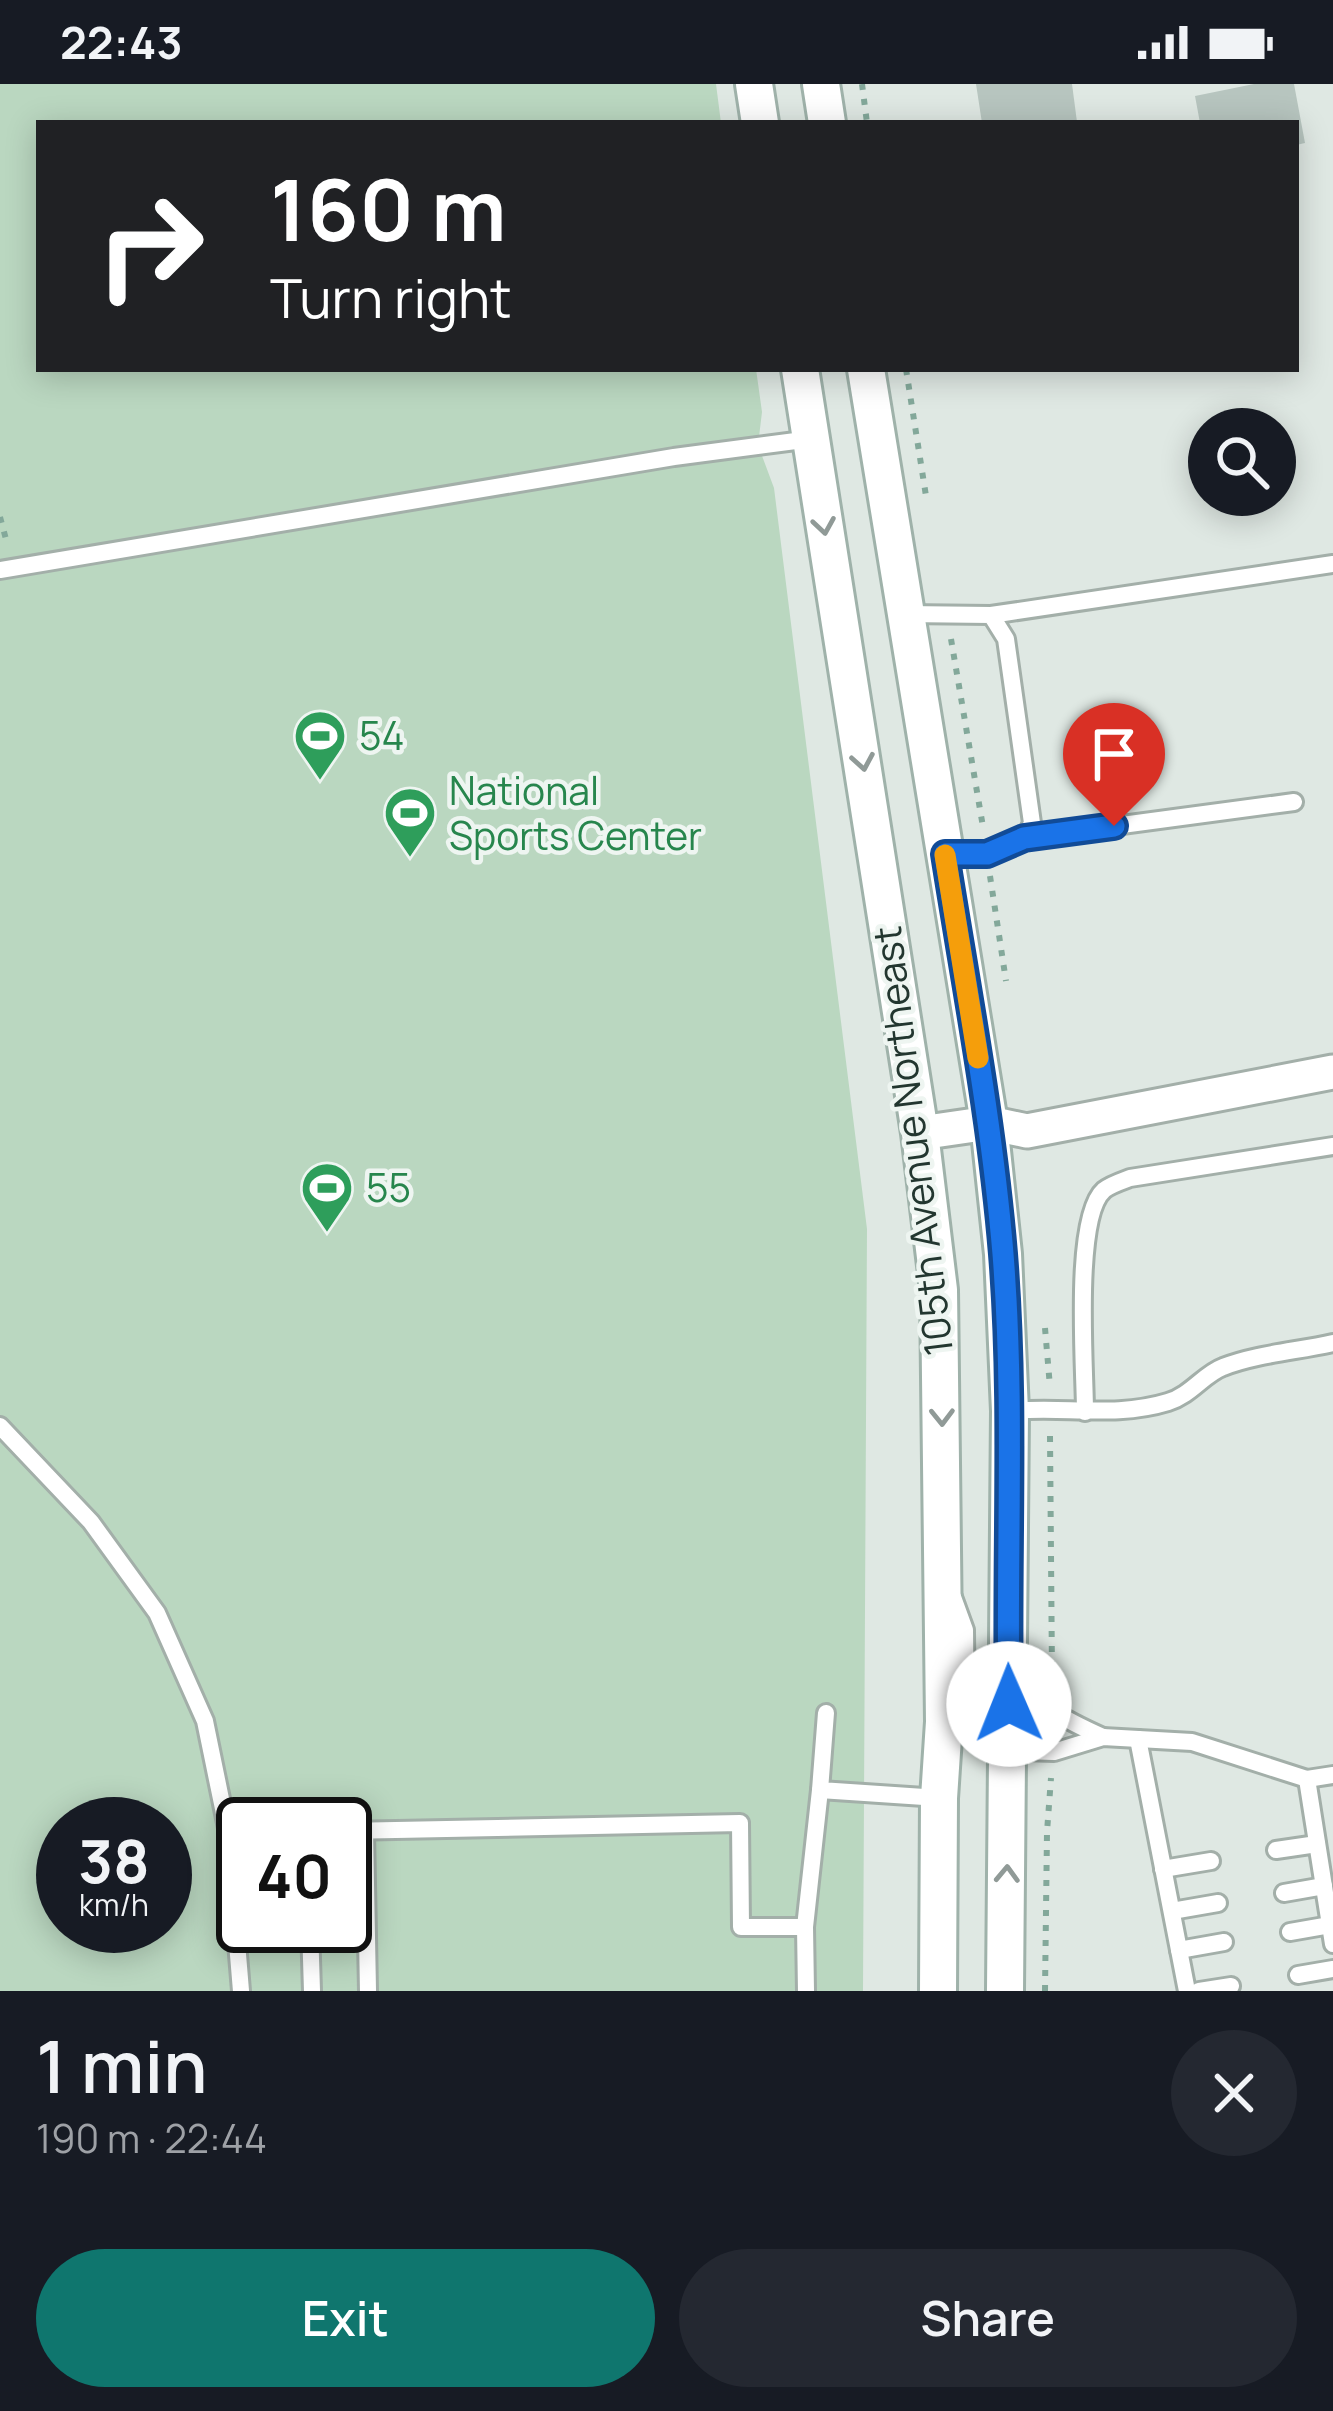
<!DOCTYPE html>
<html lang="en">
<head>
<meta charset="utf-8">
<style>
	:root { --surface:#171b24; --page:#242831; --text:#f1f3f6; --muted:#9ea1a6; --accent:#0f766e }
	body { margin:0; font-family:Manrope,sans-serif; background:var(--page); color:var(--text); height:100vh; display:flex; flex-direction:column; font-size:45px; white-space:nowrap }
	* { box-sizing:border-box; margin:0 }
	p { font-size:39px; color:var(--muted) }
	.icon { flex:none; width:66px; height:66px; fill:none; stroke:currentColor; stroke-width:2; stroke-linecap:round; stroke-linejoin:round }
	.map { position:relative; height:1907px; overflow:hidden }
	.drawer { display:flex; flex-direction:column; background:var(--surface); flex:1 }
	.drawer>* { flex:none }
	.hud { position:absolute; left:36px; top:36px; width:1263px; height:252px; border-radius:0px; box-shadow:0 6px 30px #0003; background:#202124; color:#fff; overflow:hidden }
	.tools { position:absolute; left:1188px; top:324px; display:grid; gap:24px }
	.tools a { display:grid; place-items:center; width:108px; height:108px; border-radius:50%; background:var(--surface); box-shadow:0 6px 30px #0003; font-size:60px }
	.speed { position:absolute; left:36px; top:1713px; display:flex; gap:24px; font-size:60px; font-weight:700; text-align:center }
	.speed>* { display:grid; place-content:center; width:156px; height:156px; border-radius:50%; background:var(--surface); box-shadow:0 6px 30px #0003; line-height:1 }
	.speed small { font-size:30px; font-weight:400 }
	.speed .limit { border:6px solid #111; border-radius:18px; background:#fff; color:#111 }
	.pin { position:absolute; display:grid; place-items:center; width:102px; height:102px; color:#fff; margin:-123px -51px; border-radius:50% 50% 50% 0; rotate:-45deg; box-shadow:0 0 12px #0007 }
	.pin .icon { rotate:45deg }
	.me { position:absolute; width:132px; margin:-66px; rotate:359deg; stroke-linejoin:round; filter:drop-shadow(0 0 9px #0008) }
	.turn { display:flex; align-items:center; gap:42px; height:252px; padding:0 36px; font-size:54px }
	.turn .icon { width:156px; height:156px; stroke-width:2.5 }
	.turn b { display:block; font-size:84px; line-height:102px }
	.round { display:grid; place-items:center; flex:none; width:126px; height:126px; border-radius:63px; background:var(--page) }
	.summary { display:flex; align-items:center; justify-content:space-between; height:204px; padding:0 36px }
	h1 { font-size:72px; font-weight:600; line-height:90px }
	.button { display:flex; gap:24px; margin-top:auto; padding:24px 36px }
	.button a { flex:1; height:138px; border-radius:72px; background:var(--accent); color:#fff; font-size:48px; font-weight:600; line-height:138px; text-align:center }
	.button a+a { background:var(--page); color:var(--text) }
	.status { display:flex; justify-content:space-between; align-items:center; height:84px; padding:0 60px; background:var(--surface); direction:ltr }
	.status svg { height:33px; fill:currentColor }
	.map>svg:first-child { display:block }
</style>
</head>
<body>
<div class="status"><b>22:43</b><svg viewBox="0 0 49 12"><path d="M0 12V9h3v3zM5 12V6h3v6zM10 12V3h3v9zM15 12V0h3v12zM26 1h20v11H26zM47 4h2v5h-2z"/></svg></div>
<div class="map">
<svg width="1333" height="1907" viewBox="0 0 1333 1907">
	<rect width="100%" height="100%" fill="#dfe8e3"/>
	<!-- green -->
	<path fill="#bad7c0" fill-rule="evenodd" d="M0,0H716L721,39H39V285H756L762,328L758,361L774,404L867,1145L863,1907H0ZM63,1740H165V1842H63ZM243,1740H345V1842H243Z"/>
	<!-- building -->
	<g fill="#b7c5bf">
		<polygon points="976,0 1072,0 1077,38 982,39"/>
		<polygon points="1294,0 1305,59 1296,61 1296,39 1200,39 1195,12 1254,0"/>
	</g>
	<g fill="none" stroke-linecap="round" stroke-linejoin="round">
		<!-- lane casing -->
		<g stroke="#a3afa9" stroke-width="22">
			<g id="lane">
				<polyline points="0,486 674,373 811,355"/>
				<polyline points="905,530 991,531 1006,555 1032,739 1025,754 987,769 946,770"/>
				<polyline points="991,531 1333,480"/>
				<polyline points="1025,754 1294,718"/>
				<path d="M1010,1327C1063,1322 1116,1334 1168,1318C1191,1311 1204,1290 1223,1283C1256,1270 1298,1267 1333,1259"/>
				<path d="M1085,1328C1085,1284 1073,1133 1104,1106C1110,1101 1122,1097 1130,1094L1333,1062"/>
				<polyline points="0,1342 91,1438 157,1529 205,1637 228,1749 241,1907"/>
				<polyline points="953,1513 965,1546 966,1640 990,1666 1054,1668 1103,1653 1192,1658 1307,1695"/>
				<path d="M1016,1586C1038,1623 1065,1636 1103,1653"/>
				<polyline points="826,1629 820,1706 939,1714"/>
				<polyline points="1138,1655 1187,1907"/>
				<polyline points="1333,1691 1307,1695 1333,1860"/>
				<polyline points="365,1746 368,1907"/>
				<polyline points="345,1747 740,1739 741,1843 805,1843 806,1907"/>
				<polyline points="1276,1766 1317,1760"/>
				<polyline points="1163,1785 1211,1777"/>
				<polyline points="1284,1809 1324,1802"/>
				<polyline points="1172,1827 1218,1819"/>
				<polyline points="310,1842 312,1907"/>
				<polyline points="805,1843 820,1706"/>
				<polyline points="1290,1848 1330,1841"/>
				<polyline points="1179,1866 1224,1858"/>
				<polyline points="1298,1891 1333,1885"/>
				<polyline points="1199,1907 1231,1902"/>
			</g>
		</g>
		<!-- street casing -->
		<g stroke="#a3afa9" stroke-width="39">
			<polyline id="street" points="920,1049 989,1039 1027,1047 1333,988"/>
		</g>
		<!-- secondary casing -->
		<g stroke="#9fb2aa" stroke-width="42">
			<g id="secondary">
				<polyline points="754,0 760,39"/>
				<polyline points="821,0 827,39"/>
				<polyline points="800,285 920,1049 939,1206 944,1638 939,1714 938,1907"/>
				<polyline points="866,285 989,1039 1003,1170 1010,1327 1005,1907"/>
			</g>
		</g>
		<!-- path -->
		<g stroke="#83a89a" stroke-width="6" stroke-dasharray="6 9" stroke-linecap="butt">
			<polyline points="862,0 867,39"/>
			<polyline points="906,285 926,412"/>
			<polyline points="0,433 7,459"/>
			<polyline points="951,555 983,743"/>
			<polyline points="990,792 1006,897"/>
			<polyline points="1045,1244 1050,1303"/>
			<polyline points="1050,1352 1052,1591"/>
			<polyline points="1045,1907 1047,1748 1051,1694"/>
		</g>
		<!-- lane -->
		<use href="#lane" stroke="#fff" stroke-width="16"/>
		<!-- street -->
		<use href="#street" stroke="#fff" stroke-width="33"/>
		<!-- secondary -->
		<use href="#secondary" stroke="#fff" stroke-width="36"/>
	</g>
	<!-- one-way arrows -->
	<defs><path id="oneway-chevron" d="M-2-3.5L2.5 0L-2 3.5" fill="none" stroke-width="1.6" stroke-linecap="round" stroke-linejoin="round" transform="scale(3)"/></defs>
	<g stroke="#909a97">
		<use href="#oneway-chevron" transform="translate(824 442) rotate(81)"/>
		<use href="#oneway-chevron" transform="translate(863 678) rotate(80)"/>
		<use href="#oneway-chevron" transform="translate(942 1333) rotate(89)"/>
		<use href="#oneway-chevron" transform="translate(1007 1790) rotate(-88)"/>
	</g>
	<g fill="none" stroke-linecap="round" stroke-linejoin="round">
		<!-- route casing -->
		<g stroke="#114b97" stroke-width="30">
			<path id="route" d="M1009,1620C1006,1470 1015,1320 1003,1170C992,1036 966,903 945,770H987L1024,754L1114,742"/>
		</g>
		<!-- route -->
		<use href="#route" stroke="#1a73e8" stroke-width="21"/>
		<!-- slow -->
		<polyline stroke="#f59e0b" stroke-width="21" points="945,771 978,974"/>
	</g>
	<!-- icons -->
	<defs>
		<g id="stadium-pin" transform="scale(2.7)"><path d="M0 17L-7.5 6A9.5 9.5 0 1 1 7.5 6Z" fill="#2e9e5b" stroke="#eef5f1"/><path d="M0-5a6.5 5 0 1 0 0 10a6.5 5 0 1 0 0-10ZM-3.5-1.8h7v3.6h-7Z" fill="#fff"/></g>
	</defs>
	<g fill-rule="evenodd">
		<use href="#stadium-pin" x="320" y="652"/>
		<use href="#stadium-pin" x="410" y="729"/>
		<use href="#stadium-pin" x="327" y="1104"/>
	</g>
	<g text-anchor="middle" stroke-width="9" stroke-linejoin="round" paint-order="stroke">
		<!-- leisure labels -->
		<g font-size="39" fill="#27864d" stroke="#eef5f1" text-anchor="start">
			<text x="359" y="666">54</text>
			<text x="449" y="721">National<tspan x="449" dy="45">Sports Center</tspan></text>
			<text x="366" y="1118">55</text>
		</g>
		<!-- street labels -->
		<g font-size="39" fill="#22362f" stroke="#eef5f1">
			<text transform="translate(913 1057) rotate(-97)" y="14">105th Avenue Northeast</text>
		</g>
	</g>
</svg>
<div class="tools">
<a><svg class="icon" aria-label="search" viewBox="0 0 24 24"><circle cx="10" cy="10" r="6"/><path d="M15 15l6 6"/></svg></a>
</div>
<div class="speed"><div>38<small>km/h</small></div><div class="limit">40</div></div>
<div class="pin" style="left:1114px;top:742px;background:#d93025"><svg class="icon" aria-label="arrive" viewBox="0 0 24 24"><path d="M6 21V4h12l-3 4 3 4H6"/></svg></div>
<svg class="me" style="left:1009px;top:1620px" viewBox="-20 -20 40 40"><circle r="19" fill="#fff"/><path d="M0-13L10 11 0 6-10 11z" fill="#1a73e8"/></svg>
<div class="hud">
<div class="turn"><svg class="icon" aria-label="right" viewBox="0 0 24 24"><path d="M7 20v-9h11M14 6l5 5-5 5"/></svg><div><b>160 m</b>Turn right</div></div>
</div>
</div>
<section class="drawer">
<div class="summary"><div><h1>1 min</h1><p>190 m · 22:44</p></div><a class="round"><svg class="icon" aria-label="close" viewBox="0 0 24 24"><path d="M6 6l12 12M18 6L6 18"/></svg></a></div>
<div class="button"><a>Exit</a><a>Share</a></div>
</section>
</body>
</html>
